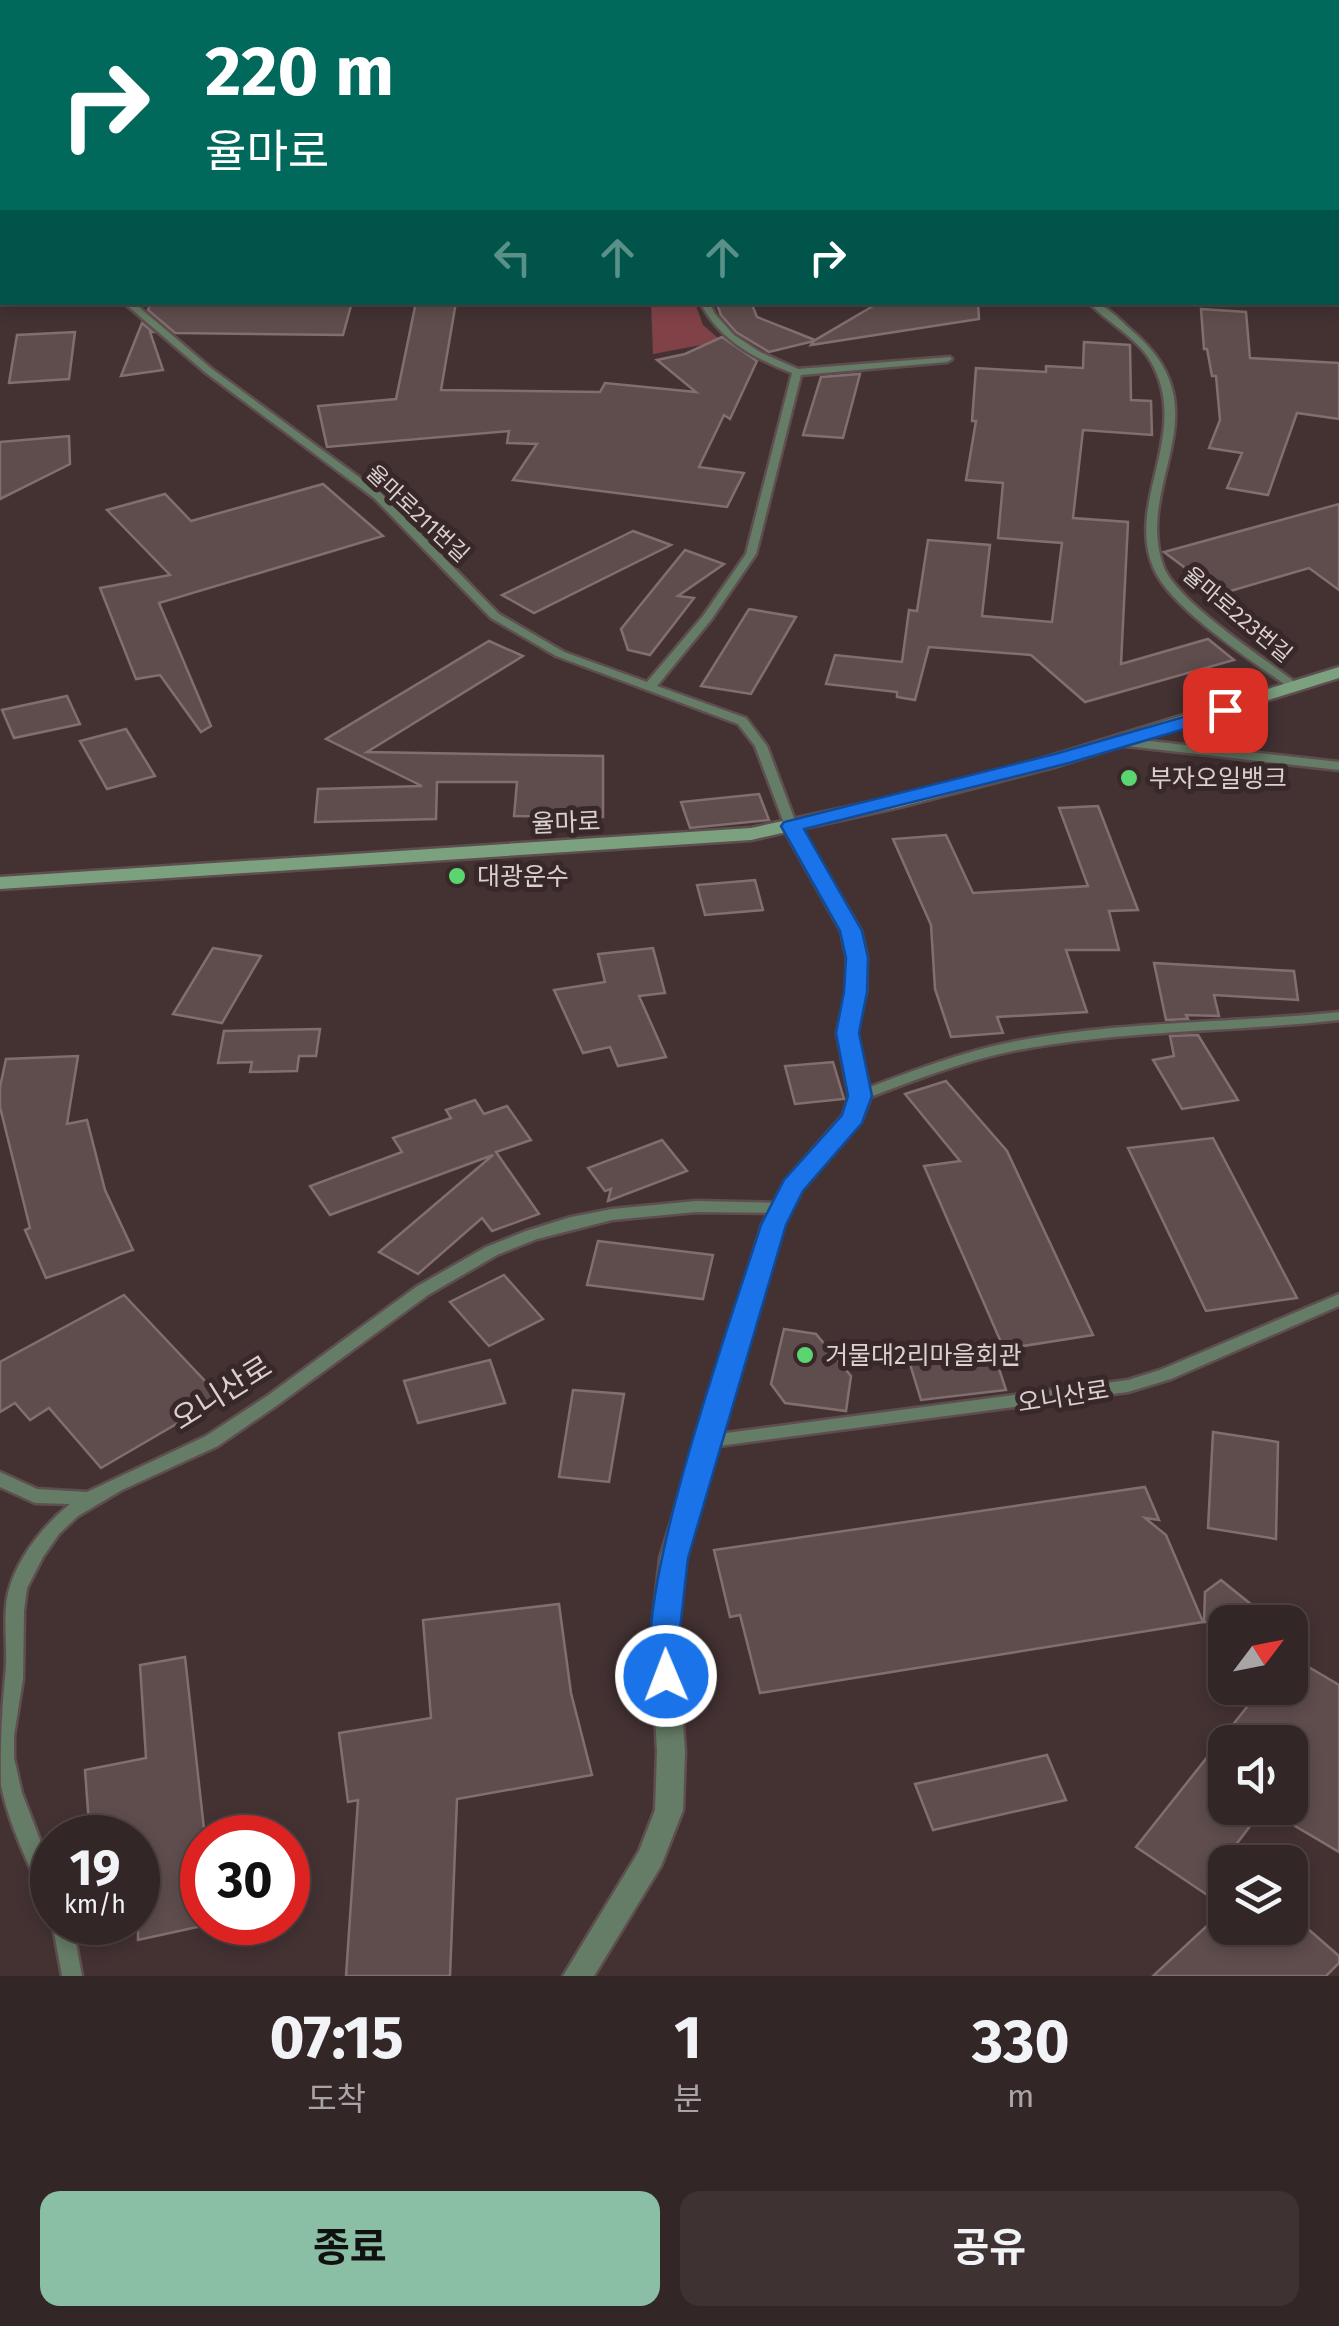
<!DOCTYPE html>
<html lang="ko">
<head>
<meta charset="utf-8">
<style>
	:root { --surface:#332626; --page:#3e3232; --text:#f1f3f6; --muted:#a9a5a7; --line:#4e4343; --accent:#8abfa5 }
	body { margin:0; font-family:"Fira Sans","Noto Sans KR",sans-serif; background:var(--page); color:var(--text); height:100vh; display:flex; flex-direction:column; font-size:38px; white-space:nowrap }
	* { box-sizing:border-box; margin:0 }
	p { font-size:32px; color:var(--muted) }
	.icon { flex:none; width:55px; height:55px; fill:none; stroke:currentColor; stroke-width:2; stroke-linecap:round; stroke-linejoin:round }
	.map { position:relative; height:1976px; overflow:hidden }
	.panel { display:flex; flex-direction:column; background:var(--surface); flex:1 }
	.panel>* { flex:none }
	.banner { position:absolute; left:0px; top:0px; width:1340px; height:305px; box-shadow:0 5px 15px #0003,0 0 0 2px var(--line); background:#00695c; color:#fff; overflow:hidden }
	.needle { width:65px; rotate:58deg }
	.buttons { position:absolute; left:1208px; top:1605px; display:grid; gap:20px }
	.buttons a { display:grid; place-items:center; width:100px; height:100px; border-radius:20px; background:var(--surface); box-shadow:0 5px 15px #0003,0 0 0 2px var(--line); font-size:50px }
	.speed { position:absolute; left:30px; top:1815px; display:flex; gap:20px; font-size:50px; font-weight:700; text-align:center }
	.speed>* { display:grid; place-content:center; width:130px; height:130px; border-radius:50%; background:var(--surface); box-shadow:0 5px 15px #0003,0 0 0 2px var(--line); line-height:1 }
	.speed small { font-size:25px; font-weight:400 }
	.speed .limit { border:15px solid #d22; background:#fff; color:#111 }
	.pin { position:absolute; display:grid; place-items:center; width:85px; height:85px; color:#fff; margin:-42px; border-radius:20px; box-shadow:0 5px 15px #0006 }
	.me { position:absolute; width:110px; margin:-55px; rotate:359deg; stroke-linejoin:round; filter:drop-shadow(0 0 8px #0008) }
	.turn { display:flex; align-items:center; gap:35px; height:210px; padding:0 40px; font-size:45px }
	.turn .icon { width:130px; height:130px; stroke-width:2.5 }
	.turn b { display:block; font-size:70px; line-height:85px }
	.lanes { display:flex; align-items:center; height:95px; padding:0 40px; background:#0003; justify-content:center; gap:50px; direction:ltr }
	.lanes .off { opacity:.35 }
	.eta { display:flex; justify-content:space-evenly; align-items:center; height:170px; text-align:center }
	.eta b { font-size:60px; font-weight:700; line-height:70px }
	.action { display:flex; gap:20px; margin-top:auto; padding:20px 40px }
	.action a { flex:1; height:115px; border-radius:20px; background:var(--accent); color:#111; font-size:40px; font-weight:700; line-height:115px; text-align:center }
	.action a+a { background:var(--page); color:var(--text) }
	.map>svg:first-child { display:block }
</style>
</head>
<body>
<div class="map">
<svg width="1339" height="1976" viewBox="0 0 1339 1976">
	<rect width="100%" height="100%" fill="#443233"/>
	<!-- green -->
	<polygon fill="#814247" points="651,303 695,303 703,325 719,339 717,342 653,354"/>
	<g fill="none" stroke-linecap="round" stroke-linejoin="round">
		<!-- stream -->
		<g stroke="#022d0b" stroke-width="6">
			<polyline points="83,2 95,0"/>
			<polyline points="1153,2 1164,0"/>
		</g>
	</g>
	<!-- building -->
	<g fill="#5f4d4d" stroke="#826e6f" stroke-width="2.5">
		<polygon points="151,302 352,302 343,335 175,333 148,310"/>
		<polygon points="416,302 456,302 441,390 600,392 605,383 696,392 657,360 685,354 722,337 757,361 730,419 724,415 699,467 744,473 727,507 513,480 537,444 507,443 509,431 327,447 318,406 396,399"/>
		<polygon points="716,302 751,302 757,317 815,340 880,302 978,302 979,319 811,345 814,341 769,352 736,332 721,315"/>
		<polygon points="1201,309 1246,312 1250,358 1339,363 1339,419 1297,413 1268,495 1227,488 1242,453 1209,448 1220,420 1216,376 1212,376 1207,349 1204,349"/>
		<polygon points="142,323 153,332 150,332 163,370 121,376"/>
		<polygon points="75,332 69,379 9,383 17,335"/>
		<polygon points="1084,342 1130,345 1131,400 1151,401 1152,435 1083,430 1073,518 1128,522 1121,664 1208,639 1234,660 1085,702 1031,655 929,647 915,700 897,697 897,692 826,684 835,655 902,662 909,610 917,611 928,540 990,545 982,616 1052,622 1062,543 998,538 1003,483 966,480 976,421 972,421 976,368 1046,372 1046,366 1083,368"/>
		<polygon points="860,374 843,438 803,435 821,377"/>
		<polygon points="69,436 70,464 0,499 0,442"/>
		<polygon points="323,484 383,536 159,603 211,726 201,732 160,675 136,679 100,588 170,575 107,510 165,494 191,521"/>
		<polygon points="1339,504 1339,590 1309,568 1220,594 1164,552"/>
		<polygon points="633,531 671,545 534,613 502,595"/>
		<polygon points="685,550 724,564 678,596 694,598 650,655 628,650 621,629"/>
		<polygon points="749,609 796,617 751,694 701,686"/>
		<polygon points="489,641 523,656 367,752 603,756 603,817 514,816 517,782 437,782 436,819 315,822 318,789 422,786 326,739"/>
		<polygon points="67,696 80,724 14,738 2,710"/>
		<polygon points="126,729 155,776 107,789 80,741"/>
		<polygon points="759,794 769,820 690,828 681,802"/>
		<polygon points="1098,806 1138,910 1109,911 1119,950 1066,950 1087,1012 997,1017 1003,1033 951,1037 935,989 931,925 893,839 946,835 973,893 1088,886 1059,808"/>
		<polygon points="755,880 763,910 705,915 697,885"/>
		<polygon points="213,948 261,956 222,1023 173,1014"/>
		<polygon points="653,948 665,993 639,996 666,1057 618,1066 610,1047 583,1053 554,990 605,982 598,954"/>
		<polygon points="1154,963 1294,971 1298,1000 1214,995 1219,1016 1186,1015 1188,1019 1166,1020"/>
		<polygon points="320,1029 316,1056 299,1056 297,1071 250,1072 252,1062 218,1063 224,1031"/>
		<polygon points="1198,1035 1238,1100 1182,1109 1153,1060 1174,1056 1170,1036"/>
		<polygon points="78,1056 67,1124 87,1120 105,1190 133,1250 46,1278 25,1230 30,1228 0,1107 0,1087 6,1059"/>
		<polygon points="833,1062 844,1099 795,1104 785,1066"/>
		<polygon points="946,1081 1007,1151 1093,1335 1004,1349 924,1166 960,1161 905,1094"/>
		<polygon points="475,1100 484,1114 507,1106 531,1140 496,1152 539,1214 492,1231 482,1218 418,1274 379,1252 493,1155 330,1215 310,1186 402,1152 393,1138 451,1118 446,1110"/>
		<polygon points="1213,1138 1297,1298 1206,1311 1128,1148"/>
		<polygon points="662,1140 687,1171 608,1201 611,1189 605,1191 588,1168"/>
		<polygon points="598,1241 713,1255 703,1299 587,1285"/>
		<polygon points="504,1275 543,1319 489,1346 450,1302"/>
		<polygon points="124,1295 221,1398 101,1468 49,1408 30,1420 15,1403 0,1412 0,1362"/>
		<polygon points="784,1329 816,1334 851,1376 846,1411 785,1403 771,1384"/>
		<polygon points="990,1341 1006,1390 921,1400 906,1351"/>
		<polygon points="490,1360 505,1403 418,1423 404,1381"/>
		<polygon points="573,1390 624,1394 609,1482 559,1477"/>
		<polygon points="1213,1432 1278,1442 1276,1539 1208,1528"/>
		<polygon points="1145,1487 1159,1520 1145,1518 1166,1535 1203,1622 760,1693 740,1615 730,1617 714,1550"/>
		<polygon points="1221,1580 1273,1622 1204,1622 1205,1592"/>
		<polygon points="559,1604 571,1693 592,1775 457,1799 450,1976 346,1976 358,1800 348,1802 339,1733 431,1718 423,1620"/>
		<polygon points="1290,1656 1339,1685 1339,1852 1290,1823 1290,1742 1225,1742 1225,1808 1264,1808 1225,1859 1225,1907 1136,1847 1262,1688 1290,1688"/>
		<polygon points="185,1657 205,1838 202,1926 138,1940 138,1838 90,1838 85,1770 146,1758 140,1665"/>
		<polygon points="1047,1755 1066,1800 933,1830 915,1784"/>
		<polygon points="1225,1909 1225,1928 1307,1928 1339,1956 1339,1963 1326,1976 1153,1976"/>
	</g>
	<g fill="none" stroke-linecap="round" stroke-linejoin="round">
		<!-- lane casing -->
		<g stroke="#5f4e4f" stroke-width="5">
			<g id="lane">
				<polygon points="606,0 624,0 618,2 604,2"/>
				<rect x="0" y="63" width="2" height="4"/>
				<rect x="1338" y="95" width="1" height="4"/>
				<rect x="1338" y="168" width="1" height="4"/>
				<polygon points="0,181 2,181 2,186 0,187"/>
				<rect x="1338" y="252" width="1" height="6"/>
				<path d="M123,302H133L212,369L382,494L499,614L564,652L647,682L703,616L746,554L792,373C754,358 719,340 700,302H709L715,314L734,335L760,352L798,369L950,357L952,359L947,362L801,375L756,554L711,620L657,686L746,718L767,746L797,826L795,829H787L785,826L755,746L738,724L556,656L491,618L374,498L206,373Z"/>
				<path d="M1088,302C1104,302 1119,319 1131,330C1226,409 1134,481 1163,565C1175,601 1267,660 1299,685V689H1291C1254,662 1171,609 1154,569C1124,502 1193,433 1150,360C1135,336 1107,322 1088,302Z"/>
				<polygon points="1122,738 1339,762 1339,770 1118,745 1116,742 1118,739"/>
				<path d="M1339,1012V1020C1232,1032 1124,1030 1018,1050C965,1060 915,1080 865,1099L860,1101L853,1096L855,1093C908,1072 961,1052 1016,1041C1123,1021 1232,1023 1339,1012Z"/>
				<path d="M696,1201L782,1203L787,1204L790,1208L787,1212L782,1213L696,1212L612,1220L537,1239L497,1255L428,1295L279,1404L218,1446L122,1490L78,1516L59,1534L43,1557L27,1588L24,1611L23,1679L14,1736V1758L22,1793L52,1871V1903L45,1900C29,1866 8,1822 1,1785C0,1751 2,1710 5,1677C8,1653 4,1630 6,1607C9,1568 40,1528 70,1504L35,1503L0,1487V1472L37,1489L87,1492L206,1436L267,1396L416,1287L486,1247L526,1231L571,1217L612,1209Z"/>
				<polygon points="1339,1294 1339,1306 1171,1379 1128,1392 711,1447 705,1446 703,1441 705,1436 711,1435 1128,1380 1160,1370"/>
				<polygon points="52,1921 72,1922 82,1976 62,1976"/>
			</g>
		</g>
		<!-- street casing -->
		<g stroke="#5f4e4f" stroke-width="5">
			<polygon id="street" points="791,820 800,826 861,931 867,958 866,992 857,1033 871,1096 861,1122 802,1190 784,1225 686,1558 677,1638 685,1752 683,1810 661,1866 594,1976 563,1976 639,1851 655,1810 657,1752 651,1638 660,1558 762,1225 785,1181 843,1115 849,1096 837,1033 846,992 847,958 841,931 782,826"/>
		</g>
		<!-- secondary casing -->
		<g stroke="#5f4e4f" stroke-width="5">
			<polygon id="secondary" points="1339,667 1339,678 1054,767 900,807 751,840 0,889 0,877 751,828 899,796 1041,759"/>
		</g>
		<!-- lane -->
		<use href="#lane" fill="#657c66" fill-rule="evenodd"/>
		<!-- street -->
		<use href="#street" fill="#657c66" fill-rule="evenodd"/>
		<!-- secondary -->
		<use href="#secondary" fill="#7ca17f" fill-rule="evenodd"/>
	</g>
	<!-- route -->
	<path fill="#1a73e8" stroke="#114b97" stroke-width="2.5" d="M1225,705L1232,706V715L1069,763L804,829L862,931L868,958L867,992L859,1033L872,1096L862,1123L803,1191L786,1225L688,1558L679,1638L682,1676L677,1685L666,1689L656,1685C623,1617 735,1309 761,1225L784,1180L842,1115L848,1096L836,1033L844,992L846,958L840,931L781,826L784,822L1055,754Z"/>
	<!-- markers -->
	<g fill="#5ad56f" stroke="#392829" stroke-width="4">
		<circle cx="1129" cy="778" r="10"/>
		<circle cx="457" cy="876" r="10"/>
		<circle cx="805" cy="1355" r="10"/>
	</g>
	<g text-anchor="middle" stroke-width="10" stroke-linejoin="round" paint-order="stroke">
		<!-- far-street labels -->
		<g font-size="22" fill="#dbd0d0" stroke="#392829">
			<text transform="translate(418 513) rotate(43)" y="8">율마로211번길</text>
			<text transform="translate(1238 614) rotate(40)" y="8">율마로223번길</text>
		</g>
		<!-- poi labels -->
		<g font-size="25" fill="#dbd0d0" stroke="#392829" text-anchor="start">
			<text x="1149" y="787">부자오일뱅크</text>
			<text x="477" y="885">대광운수</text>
			<text x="825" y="1364">거물대2리마을회관</text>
		</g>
		<!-- street labels -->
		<g font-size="25" fill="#dbd0d0" stroke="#392829">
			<text transform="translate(566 822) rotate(-2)" y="9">율마로</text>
			<text transform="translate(1063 1396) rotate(-9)" y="9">오니산로</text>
		</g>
		<!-- near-street labels -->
		<g font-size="30" fill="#dbd0d0" stroke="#392829">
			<text transform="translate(222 1393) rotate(-32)" y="10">오니산로</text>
		</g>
	</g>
</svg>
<div class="buttons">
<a><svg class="needle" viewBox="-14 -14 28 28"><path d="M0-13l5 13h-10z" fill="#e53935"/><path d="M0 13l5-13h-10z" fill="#a9a5a7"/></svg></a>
<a><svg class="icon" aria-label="sound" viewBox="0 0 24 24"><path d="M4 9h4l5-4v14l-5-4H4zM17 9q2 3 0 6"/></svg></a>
<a><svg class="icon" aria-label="layers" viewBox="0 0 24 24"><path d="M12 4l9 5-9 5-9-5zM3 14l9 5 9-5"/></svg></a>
</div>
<div class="speed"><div>19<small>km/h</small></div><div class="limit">30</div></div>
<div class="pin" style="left:1225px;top:710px;background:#d93025"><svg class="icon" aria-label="arrive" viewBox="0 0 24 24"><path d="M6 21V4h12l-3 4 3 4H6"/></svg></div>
<svg class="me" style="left:666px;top:1676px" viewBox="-20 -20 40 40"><circle r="17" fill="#1a73e8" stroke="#fff" stroke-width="3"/><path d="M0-11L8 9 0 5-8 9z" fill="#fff"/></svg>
<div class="banner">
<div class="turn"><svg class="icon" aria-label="right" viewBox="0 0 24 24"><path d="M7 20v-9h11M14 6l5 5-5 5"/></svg><div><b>220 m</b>율마로</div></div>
<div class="lanes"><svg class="icon off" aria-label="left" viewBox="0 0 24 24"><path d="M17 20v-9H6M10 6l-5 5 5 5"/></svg><svg class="icon off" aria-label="ahead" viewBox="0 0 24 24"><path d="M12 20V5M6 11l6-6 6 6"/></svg><svg class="icon off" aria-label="ahead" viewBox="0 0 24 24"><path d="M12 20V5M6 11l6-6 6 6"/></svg><svg class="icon" aria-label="right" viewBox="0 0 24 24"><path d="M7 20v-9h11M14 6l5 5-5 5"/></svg></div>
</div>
</div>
<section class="panel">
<div class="eta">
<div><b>07:15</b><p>도착</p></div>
<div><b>1</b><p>분</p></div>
<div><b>330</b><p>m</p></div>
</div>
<div class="action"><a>종료</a><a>공유</a></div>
</section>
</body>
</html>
